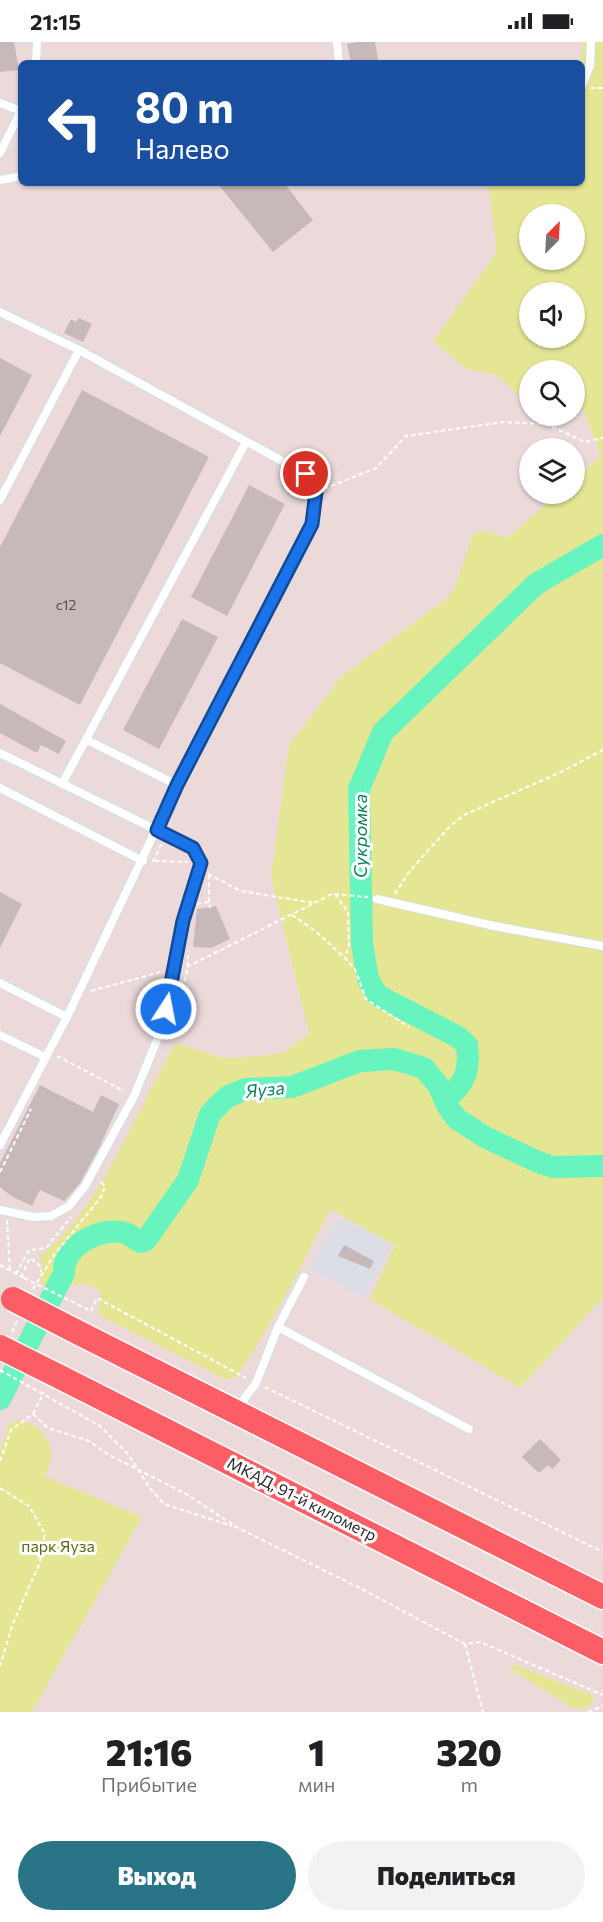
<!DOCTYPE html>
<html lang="ru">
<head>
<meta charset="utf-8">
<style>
	:root { --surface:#fff; --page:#f2f2f2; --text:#202124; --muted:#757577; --accent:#297587 }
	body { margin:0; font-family:Commissioner,sans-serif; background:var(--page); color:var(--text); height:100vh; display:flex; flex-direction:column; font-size:22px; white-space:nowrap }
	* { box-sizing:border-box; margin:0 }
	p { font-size:20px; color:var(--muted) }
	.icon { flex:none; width:33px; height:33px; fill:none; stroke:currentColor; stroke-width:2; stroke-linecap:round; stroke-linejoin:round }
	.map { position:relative; height:1670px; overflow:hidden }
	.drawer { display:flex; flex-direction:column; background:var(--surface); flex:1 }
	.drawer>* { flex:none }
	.banner { position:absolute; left:18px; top:18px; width:567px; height:126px; border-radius:9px; box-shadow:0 2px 4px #0004; background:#1a4fa0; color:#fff; overflow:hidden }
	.needle { width:39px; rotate:24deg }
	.controls { position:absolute; left:519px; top:162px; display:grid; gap:12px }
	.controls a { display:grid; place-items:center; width:66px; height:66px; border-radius:50%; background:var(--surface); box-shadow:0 2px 4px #0004; font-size:30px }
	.pin { position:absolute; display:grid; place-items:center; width:51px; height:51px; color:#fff; margin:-26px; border:3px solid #fff; border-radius:50%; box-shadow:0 2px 6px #0007 }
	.me { position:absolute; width:66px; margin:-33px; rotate:11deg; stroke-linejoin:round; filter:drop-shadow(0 0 4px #0008) }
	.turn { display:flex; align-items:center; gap:21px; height:126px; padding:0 18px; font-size:27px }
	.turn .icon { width:78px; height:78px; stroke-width:2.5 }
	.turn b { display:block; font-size:42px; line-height:51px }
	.eta { display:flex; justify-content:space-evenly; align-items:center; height:102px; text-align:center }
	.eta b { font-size:36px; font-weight:800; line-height:42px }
	.action { display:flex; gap:12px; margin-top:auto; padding:12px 18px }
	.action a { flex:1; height:69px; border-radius:36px; background:var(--accent); color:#fff; font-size:24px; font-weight:800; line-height:69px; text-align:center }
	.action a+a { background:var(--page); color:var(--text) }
	.status { display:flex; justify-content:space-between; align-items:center; height:42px; padding:0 30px; background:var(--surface); direction:ltr }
	.status svg { height:16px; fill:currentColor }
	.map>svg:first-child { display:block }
</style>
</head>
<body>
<div class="status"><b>21:15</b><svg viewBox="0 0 49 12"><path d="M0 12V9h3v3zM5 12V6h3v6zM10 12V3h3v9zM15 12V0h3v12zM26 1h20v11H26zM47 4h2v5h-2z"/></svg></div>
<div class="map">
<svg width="603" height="1670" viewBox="0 0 603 1670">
	<rect width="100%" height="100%" fill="#ecdadb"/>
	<!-- industrial -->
	<polygon fill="#dbdee4" points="337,1175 392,1203 364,1256 309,1228"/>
	<!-- green -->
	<g fill="#e4e694" fill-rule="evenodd">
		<path d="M583,0H603V1256L520,1346L370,1257L395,1203L330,1167C301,1225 272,1283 236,1336L224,1337L99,1273L100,1249L86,1241L69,1245L64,1253L40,1240L42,1223L39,1215C101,1168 136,1068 176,1001L224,1016L247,1015L283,1011L309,991L271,835L289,703L342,634L446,557L455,546L473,491L487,489L507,496L558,452H574L575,437L601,413L577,352L575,353L574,328H530L529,364L497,333L466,327L433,299L497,210L488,141H582L580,21ZM530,172H574V218H530ZM530,250H574V296H530Z"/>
		<path d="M18,1378C46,1382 61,1411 44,1434L142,1475L32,1670H0V1409L8,1384Z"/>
		<polygon points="513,1622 595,1654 590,1664 585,1667 573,1666 510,1627"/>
	</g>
	<!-- water -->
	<path fill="#67f4bf" d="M7,1335L17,1342C9,1350 7,1360 0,1369V1349Z"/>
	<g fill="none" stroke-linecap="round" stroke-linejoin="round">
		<!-- river -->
		<g stroke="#67f4bf" stroke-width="22">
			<path d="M446,1057C466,1041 470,1028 467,1003L458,995L377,953L368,937L362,902L359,747L383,690L536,542L603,503"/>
			<path d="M0,1357L64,1231C62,1205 100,1184 125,1191C130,1192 135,1198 141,1200L146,1198L188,1138L210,1072L227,1055L246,1047L292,1045L360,1019L394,1017L424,1026L438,1043L448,1065L457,1077L485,1095L538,1120L553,1125L603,1124"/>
		</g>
	</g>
	<!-- building -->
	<g fill="#c7b9b9">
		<polygon points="0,0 14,0 19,28 0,30"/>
		<polygon points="357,0 375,0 378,18 351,21 347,2"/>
		<polygon points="217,141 284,141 313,178 273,210"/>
		<polygon points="79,276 92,282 83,300 64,291 71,277 76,280"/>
		<polygon points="0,316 32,333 0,394"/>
		<polygon points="82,348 209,415 80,663 0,621 0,505"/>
		<polygon points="249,443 285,462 227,574 191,555"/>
		<polygon points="182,577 218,595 159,707 123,688"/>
		<polygon points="0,662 66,699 59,712 41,703 37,711 0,691"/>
		<polygon points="0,850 22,862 0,906"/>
		<polygon points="216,864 230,897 211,906 193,905 197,867"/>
		<polygon points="40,1043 93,1070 101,1053 119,1062 99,1106 80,1141 67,1156 64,1159 40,1148 32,1164 11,1154 0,1145 0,1121"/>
		<polygon points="344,1203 374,1219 370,1227 338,1214"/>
		<polygon points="540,1397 561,1418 552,1427 548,1423 539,1431 522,1415"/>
	</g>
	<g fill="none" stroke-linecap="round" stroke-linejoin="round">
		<!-- service casing -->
		<g stroke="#cfe0e3" stroke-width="10">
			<g id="service">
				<polyline points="337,0 339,21"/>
				<polyline points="36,21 37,0"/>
				<polyline points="582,44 590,23 591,0"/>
				<polyline points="0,61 21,69"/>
				<polyline points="0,111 21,69"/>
				<polyline points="0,138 21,134"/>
				<polyline points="0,270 79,308 306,432 316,450 312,482 177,743 67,975 0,1103"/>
				<polyline points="0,458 79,308"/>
				<polyline points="87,698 177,743"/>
				<polyline points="0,711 193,806 201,821 183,879 166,967 157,998 134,1054 85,1144 69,1164 51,1174 34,1175 0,1168"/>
				<polyline points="62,742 246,400"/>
				<polyline points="0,746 143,819"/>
				<polyline points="377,857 494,884 603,904"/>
				<polyline points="0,941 67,975"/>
				<polyline points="0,993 45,1015"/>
				<polyline points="278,1285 469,1387"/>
				<polyline points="236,1368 256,1341 278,1285 304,1235"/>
			</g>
		</g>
		<!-- trunk casing -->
		<g stroke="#fff" stroke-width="27">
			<g id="trunk">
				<polyline points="81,1292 603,1555"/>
				<polyline points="60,1335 603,1610"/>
			</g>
		</g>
		<!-- path -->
		<g stroke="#fff" stroke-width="2" stroke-dasharray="4.5 3" stroke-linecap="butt">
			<polyline points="591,46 603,46"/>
			<polyline points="324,447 376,426 406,394 503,380 546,382 585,400 603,396"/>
			<polyline points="155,819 188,820"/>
			<polyline points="153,820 162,801"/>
			<polyline points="208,832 241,849 314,861"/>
			<polyline points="209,833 209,860"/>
			<polyline points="335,852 348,870 349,903 345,916"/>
			<polyline points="395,852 409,830 451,783 466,772 559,731 603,708"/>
			<polyline points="197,862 209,860 210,866"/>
			<polyline points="292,873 313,887 345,916 355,927 366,957 409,985"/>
			<polyline points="187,925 332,852 368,855"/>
			<polyline points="91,949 164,929"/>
			<polyline points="173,983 188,925 188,909"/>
			<polyline points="57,1014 124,1049"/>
			<polyline points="0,1130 31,1067"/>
			<polyline points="7,1178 10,1229"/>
			<polyline points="0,1223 24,1236"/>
			<polyline points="16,1232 29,1208 46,1206 71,1175"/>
			<polyline points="21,1235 30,1216 40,1224 41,1230"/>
			<polyline points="33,1247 54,1213 101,1155 105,1145 99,1137"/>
			<polyline points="91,1269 97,1256 246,1336"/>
			<polyline points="12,1290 17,1279"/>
			<polyline points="0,1328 100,1384 128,1412 149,1445 164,1462 232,1484"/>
			<polyline points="265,1345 603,1510"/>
			<polyline points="33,1372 48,1386 89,1399 111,1414 188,1453 236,1485 360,1546 465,1602 480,1600 603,1653"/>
			<polyline points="0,1419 11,1388 33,1372 44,1350"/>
			<polyline points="0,1446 29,1464 45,1492 40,1520 12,1584 0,1624"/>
			<polyline points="465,1602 483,1670"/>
			<polyline points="588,1670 603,1664"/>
		</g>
		<!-- service -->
		<use href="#service" stroke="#fff" stroke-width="8"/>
		<!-- trunk -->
		<use href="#trunk" stroke="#fb5e65" stroke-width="24"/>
		<!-- trunk-bridge casing -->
		<g stroke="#fff" stroke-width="27" stroke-linecap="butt">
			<g id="trunk-bridge">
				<polyline points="13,1257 81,1292"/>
				<polyline points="0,1305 60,1335"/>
			</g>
		</g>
		<!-- path-bridge -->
		<polyline stroke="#fff" stroke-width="2" stroke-dasharray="4.5 3" stroke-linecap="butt" points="24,1236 91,1269"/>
		<!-- trunk-bridge -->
		<use href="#trunk-bridge" stroke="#fb5e65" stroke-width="24"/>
	</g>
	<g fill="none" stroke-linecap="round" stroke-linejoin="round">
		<!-- route casing -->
		<g stroke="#114b97" stroke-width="15">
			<polyline id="route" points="166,967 183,879 201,821 193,806 157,788 177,743 312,482 316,450 306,432"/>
		</g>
		<!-- route -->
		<use href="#route" stroke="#1a73e8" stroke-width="10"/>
	</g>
	<g text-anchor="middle" stroke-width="6" stroke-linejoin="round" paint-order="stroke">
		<!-- number labels -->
		<g font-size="14" fill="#504d4d">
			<text x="66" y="568">с12</text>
		</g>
		<!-- street labels -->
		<g font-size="16" fill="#292929" stroke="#fff">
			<text transform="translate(302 1457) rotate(27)" y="6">МКАД, 91-й километр</text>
		</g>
		<!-- park labels -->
		<g font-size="16" fill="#5d6916" stroke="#fff">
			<text x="58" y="1510">парк Яуза</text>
		</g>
		<!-- water labels -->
		<g font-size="18" font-style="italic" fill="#09835f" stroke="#fff">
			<text transform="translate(361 794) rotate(-90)" y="6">Сукромка</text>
			<text transform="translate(265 1048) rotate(-6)" y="6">Яуза</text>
		</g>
	</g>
</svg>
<div class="controls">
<a><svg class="needle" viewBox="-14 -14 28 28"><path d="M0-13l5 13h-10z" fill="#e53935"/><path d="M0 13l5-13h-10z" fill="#757577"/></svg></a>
<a><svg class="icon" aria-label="sound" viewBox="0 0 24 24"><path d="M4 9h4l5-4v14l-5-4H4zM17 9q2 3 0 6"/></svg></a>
<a><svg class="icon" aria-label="search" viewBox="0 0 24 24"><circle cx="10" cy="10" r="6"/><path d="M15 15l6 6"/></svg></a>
<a><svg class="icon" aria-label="layers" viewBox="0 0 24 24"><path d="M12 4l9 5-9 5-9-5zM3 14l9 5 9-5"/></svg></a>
</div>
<div class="pin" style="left:306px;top:432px;background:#d93025"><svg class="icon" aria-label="arrive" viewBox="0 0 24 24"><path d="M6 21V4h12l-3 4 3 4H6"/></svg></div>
<svg class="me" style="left:166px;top:967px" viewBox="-20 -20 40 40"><circle r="17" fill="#1a73e8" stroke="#fff" stroke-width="3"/><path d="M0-11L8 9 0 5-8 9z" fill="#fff"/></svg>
<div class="banner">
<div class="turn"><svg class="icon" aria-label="left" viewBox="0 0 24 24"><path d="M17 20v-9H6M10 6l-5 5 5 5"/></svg><div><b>80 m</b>Налево</div></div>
</div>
</div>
<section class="drawer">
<div class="eta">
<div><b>21:16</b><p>Прибытие</p></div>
<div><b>1</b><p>мин</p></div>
<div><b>320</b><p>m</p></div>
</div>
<div class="action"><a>Выход</a><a>Поделиться</a></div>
</section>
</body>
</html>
